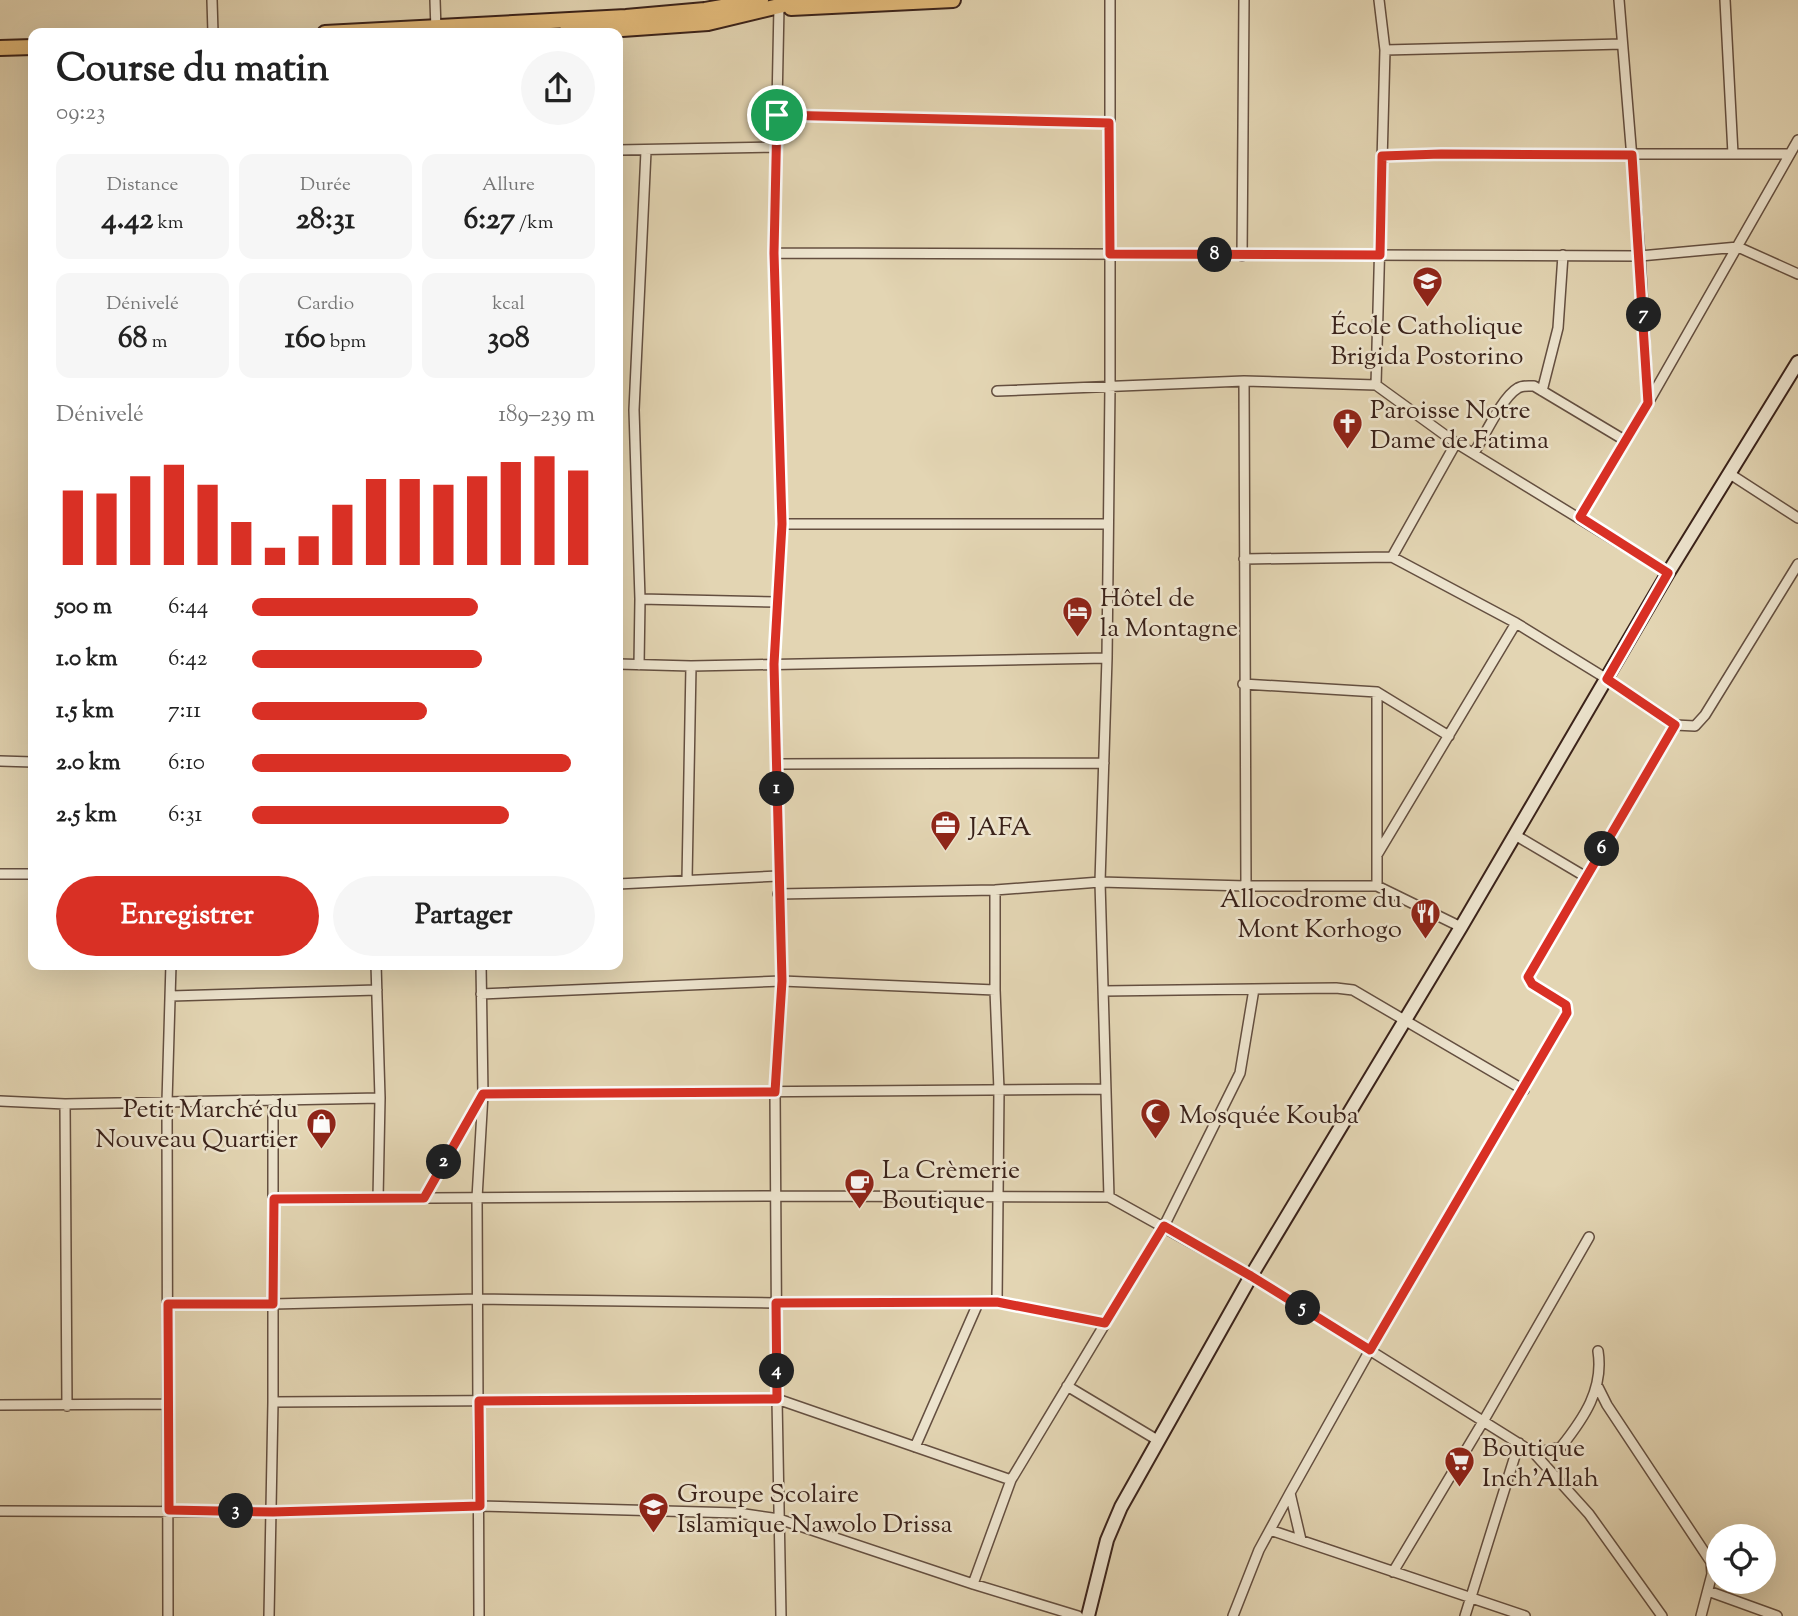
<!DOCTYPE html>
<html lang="fr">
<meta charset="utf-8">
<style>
:root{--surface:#fff;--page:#f6f6f6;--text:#222;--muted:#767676;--accent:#d93025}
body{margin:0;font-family:"Sorts Mill Goudy",serif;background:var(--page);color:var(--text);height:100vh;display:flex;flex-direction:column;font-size:26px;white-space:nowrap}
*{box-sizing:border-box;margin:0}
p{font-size:23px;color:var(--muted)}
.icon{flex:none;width:38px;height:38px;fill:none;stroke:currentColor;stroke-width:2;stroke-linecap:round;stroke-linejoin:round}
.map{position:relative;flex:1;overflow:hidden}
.side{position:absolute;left:28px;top:28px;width:595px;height:942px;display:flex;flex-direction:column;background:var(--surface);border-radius:14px;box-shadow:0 7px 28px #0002}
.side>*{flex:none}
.controls{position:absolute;left:1706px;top:1524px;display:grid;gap:14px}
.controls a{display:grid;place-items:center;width:70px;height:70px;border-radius:50%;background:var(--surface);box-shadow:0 7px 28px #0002;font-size:35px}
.pin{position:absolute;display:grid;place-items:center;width:60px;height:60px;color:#fff;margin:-30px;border:4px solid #fff;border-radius:50%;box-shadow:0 2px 7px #0007}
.km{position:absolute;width:35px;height:35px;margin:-18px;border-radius:50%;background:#222;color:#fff;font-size:19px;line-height:35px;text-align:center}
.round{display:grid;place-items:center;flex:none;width:74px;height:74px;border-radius:37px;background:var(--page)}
.summary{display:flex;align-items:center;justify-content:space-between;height:119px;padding:0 28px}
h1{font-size:38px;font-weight:700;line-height:52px}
.metrics{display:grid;grid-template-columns:repeat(3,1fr);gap:10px;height:119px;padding:7px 28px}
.metrics div{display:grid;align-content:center;border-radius:14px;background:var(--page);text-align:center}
.metrics b{font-size:30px;font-weight:700}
.metrics small{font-size:19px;font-weight:400}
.metrics p{font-size:19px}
.chart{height:196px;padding:14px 28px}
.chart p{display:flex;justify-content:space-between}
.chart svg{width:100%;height:126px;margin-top:7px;stroke:var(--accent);stroke-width:6}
.primary-button{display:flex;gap:14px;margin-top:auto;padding:14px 28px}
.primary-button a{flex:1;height:80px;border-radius:42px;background:var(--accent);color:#fff;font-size:28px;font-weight:700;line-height:80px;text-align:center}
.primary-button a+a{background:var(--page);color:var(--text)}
ul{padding:0 28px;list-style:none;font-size:23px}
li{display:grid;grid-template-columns:112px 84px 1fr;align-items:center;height:52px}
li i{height:18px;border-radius:9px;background:var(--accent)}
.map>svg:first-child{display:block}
</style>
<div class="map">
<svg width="1798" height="1616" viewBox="0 0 1798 1616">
<rect width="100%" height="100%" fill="#e3d5b3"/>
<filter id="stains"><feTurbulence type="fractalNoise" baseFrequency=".00286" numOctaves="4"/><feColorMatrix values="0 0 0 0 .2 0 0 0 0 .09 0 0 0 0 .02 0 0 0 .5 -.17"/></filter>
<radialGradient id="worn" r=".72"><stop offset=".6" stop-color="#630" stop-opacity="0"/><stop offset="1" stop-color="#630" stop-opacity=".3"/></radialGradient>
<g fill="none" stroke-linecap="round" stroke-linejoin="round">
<defs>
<path id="street" d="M212,0l1,33
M435,0l1,30
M1619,0l21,256 8,145
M1725,0l8,154
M779,6l-5,247 8,271 -8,140 8,317 -7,111 2,307 4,217
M1385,50l237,-6
M777,115l332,8
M618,150l158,-3
M1382,156l59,-2h349
M774,253l866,3 98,-9 60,27
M1242,256l2,-256
M1244,381l2,505
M1376,385l9,-335 -6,-50
M997,391l247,-10 132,4 80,58 212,130
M1542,391l16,-63 5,-73
M1474,453c10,-16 28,-56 44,-65 5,-3 11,-2 16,-2l92,55
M1730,474l68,44
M1580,517l68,-114 150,-263
M782,524h325
M1392,557l124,66 91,56 68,46 20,1 10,-11 93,-151
M1244,559l148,-2 64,-114
M640,599l138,3
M618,664l73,2 416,-8
M639,665l1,-66 -6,-189 12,-259
M1243,684l134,8 72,44
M1377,692v194
M0,761l33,1
M777,764l327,-1
M1515,835l71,42
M1377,855l139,-232
M0,874h33
M687,880l4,-214
M618,884l160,-8
M995,890v100l4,100 -2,212
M778,894l217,-4 105,-8 146,4h131l84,41
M376,964l4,134 -2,101
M1104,991l232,-3 17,2 171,100
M481,994l301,-13 213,9
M171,996l206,-6
M0,1101l65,3 315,-6
M65,1104l2,302
M1109,1197l-9,-315 7,-224 3,-272v-386
M424,1198l59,-104 623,-5
M274,1199l502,-3 333,1 142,79 283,177 55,61 73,102
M168,1304h105l205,-5 298,4 203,-2 18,1 108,21
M1067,1386l92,55
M1598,1387l9,18 104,157 1,12 -11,42
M273,1402l504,-3 234,81
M0,1405l169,-1
M915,1447l64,-146
M1534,1453l27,-6c23,-29 43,-58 37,-96
M1290,1493l11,47
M0,1511l273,1 207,-6 258,7 41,6 194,65 105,32
M1270,1530l255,86
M1393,1572l91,-152 105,-183
M973,1584l38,-104 153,-254 76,-153 14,-84
M1708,1591l69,25
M168,1616l-1,-514 4,-138
M269,1616l4,-214v-302
M479,1616l-2,-418 6,-104 -2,-130
M1233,1616l26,-66 31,-57 80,-143 197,-337 -1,-8 -34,-21 -4,-7 147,-252
M1465,1616l54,-173"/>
<path id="secondary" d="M1088,1616l19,-76 14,-33 130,-231 210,-349 207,-354 130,-211"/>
<path id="primary" d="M791,8l162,-8
M325,33l301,-16 79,-7 56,-10
M565,33l143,-10 96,-23
M0,48l33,-1"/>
</defs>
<use href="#street" stroke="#644f40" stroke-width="12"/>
<use href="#secondary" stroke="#3a221a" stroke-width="16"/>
<use href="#primary" stroke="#3a221a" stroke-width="18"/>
<use href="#street" stroke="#ede4ce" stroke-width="9"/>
<use href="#secondary" stroke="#ede4ce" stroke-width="12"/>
<use href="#primary" stroke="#e2ba7a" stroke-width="14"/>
</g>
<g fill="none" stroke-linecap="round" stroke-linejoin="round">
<defs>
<path id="route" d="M777,115l332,8 1,131 270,1 2,-99 59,-2 191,1 16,248 -68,114 88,56 -61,106 68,46 -147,252 4,7 34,21 1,8 -197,337 -119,-74 -87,-50 -59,97 -108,-21 -221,1 1,96 -298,2 1,105 -207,6 -104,-2 -1,-206h105l1,-105 150,-1 59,-104 292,-2 7,-111 -8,-317 8,-140 -8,-271z"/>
</defs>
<use href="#route" stroke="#fff" stroke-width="14"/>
<use href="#route" stroke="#d93025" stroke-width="9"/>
</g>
<defs>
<symbol id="school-pin" viewBox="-11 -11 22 30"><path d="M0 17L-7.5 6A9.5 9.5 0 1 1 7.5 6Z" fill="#8f2418" stroke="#ede4ce"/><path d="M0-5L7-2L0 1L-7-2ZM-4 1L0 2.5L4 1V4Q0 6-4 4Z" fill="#fff"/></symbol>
<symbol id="church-pin" viewBox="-11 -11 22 30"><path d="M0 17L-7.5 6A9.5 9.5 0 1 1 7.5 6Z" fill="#8f2418" stroke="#ede4ce"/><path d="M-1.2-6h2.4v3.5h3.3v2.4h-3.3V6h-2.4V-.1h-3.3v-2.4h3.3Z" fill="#fff"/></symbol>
<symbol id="hotel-pin" viewBox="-11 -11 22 30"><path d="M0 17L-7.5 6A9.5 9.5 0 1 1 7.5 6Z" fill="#8f2418" stroke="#ede4ce"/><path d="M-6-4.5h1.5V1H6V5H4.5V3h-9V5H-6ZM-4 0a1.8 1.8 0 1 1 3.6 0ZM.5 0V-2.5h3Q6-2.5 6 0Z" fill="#fff"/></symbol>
<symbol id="office-pin" viewBox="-11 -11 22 30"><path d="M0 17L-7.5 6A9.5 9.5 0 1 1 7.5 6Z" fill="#8f2418" stroke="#ede4ce"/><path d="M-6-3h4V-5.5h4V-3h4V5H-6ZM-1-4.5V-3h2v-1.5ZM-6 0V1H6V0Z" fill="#fff"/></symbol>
<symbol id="restaurant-pin" viewBox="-11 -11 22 30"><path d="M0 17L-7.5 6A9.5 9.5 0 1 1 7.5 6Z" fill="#8f2418" stroke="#ede4ce"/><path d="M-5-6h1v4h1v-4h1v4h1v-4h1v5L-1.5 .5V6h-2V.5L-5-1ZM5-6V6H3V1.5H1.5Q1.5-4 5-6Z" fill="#fff"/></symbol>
<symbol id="mosque-pin" viewBox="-11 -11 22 30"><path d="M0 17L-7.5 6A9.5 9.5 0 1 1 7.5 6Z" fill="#8f2418" stroke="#ede4ce"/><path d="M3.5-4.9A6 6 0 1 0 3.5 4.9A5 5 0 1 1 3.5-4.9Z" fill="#fff"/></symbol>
<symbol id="shop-pin" viewBox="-11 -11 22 30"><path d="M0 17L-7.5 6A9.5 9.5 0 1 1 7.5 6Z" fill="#8f2418" stroke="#ede4ce"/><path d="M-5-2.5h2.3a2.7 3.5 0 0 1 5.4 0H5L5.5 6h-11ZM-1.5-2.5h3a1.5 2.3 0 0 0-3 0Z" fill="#fff"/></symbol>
<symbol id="cafe-pin" viewBox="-11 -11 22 30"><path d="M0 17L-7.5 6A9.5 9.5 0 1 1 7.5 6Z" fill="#8f2418" stroke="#ede4ce"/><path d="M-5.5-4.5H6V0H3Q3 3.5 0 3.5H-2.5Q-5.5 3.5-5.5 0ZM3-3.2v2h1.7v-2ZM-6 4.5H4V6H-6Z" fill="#fff"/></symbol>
<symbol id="supermarket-pin" viewBox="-11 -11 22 30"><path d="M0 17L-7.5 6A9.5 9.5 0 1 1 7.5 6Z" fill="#8f2418" stroke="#ede4ce"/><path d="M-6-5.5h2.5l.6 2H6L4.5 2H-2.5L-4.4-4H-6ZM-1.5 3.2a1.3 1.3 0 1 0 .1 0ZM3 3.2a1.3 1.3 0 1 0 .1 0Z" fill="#fff"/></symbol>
</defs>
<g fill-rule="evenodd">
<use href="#school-pin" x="1410" y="264" width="35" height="47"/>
<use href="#church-pin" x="1330" y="406" width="35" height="47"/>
<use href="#hotel-pin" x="1060" y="594" width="35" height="47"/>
<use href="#office-pin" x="928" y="808" width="35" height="47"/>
<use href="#restaurant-pin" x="1408" y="896" width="35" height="47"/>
<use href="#mosque-pin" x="1138" y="1096" width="35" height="47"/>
<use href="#shop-pin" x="304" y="1106" width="35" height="47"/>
<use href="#cafe-pin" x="842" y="1166" width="35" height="47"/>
<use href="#supermarket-pin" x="1442" y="1444" width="35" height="47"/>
<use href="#school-pin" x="636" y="1490" width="35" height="47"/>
</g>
<g text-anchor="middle" stroke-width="5" stroke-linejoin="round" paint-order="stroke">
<g font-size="26" fill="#3a221a" stroke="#ede4ce" text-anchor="start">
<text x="1427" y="334" text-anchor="middle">École Catholique<tspan x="1427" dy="30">Brigida Postorino</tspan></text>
<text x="1370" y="418">Paroisse Notre<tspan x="1370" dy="30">Dame de Fatima</tspan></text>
<text x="1100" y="606">Hôtel de<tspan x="1100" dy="30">la Montagne</tspan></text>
<text x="969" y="835">JAFA</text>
<text x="1402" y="907" text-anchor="end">Allocodrome du<tspan x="1402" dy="30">Mont Korhogo</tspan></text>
<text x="298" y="1117" text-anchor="end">Petit Marché du<tspan x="298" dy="30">Nouveau Quartier</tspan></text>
<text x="1179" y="1123">Mosquée Kouba</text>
<text x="882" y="1178">La Crèmerie<tspan x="882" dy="30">Boutique</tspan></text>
<text x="1482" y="1456">Boutique<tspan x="1482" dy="30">Inch'Allah</tspan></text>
<text x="677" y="1502">Groupe Scolaire<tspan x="677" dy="30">Islamique Nawolo Drissa</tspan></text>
</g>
</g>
<rect width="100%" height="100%" filter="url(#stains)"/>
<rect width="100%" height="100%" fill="url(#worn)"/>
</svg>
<div class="controls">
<a><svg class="icon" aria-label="locate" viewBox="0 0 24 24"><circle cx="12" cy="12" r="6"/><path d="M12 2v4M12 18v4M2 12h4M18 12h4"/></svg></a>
</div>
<div class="pin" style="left:777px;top:115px;background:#1e9e55"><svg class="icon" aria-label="arrive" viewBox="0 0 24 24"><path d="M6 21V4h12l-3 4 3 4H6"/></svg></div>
<b class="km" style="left:777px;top:789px">1</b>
<b class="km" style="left:444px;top:1162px">2</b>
<b class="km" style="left:236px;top:1511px">3</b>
<b class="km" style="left:777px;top:1371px">4</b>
<b class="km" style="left:1303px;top:1308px">5</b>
<b class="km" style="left:1602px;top:849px">6</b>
<b class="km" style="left:1644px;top:315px">7</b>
<b class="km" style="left:1215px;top:255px">8</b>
<section class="side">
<div class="summary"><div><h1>Course du matin</h1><p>09:23</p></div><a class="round"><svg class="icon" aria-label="share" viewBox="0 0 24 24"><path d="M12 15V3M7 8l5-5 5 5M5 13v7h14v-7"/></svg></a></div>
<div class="metrics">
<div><p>Distance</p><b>4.42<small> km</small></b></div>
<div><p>Durée</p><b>28:31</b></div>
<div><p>Allure</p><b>6:27<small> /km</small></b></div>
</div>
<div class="metrics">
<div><p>Dénivelé</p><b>68<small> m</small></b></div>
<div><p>Cardio</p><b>160<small> bpm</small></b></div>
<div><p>kcal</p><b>308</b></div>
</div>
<div class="chart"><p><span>Dénivelé</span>189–239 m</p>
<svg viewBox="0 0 160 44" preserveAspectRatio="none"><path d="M5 44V18M15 44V19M25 44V13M35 44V9M45 44V16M55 44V29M65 44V38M75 44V34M85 44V23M95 44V14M105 44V14M115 44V16M125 44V13M135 44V8M145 44V6M155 44V11"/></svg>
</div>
<ul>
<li><b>500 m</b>6:44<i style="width:66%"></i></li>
<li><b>1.0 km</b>6:42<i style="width:67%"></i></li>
<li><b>1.5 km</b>7:11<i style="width:51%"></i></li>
<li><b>2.0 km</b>6:10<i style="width:93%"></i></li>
<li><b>2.5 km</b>6:31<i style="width:75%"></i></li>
</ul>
<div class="primary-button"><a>Enregistrer</a><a>Partager</a></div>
</section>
</div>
